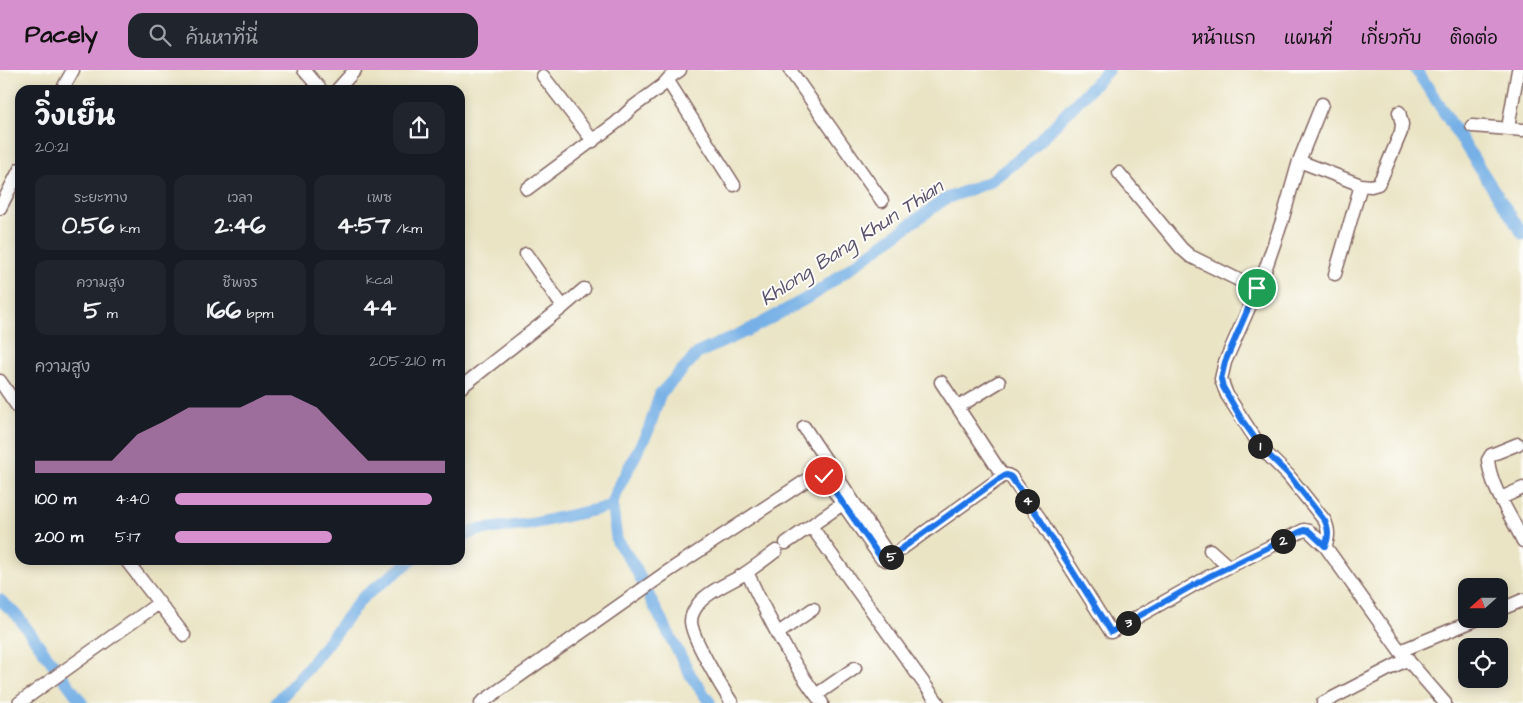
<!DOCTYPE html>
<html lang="th">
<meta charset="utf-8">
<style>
:root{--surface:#171b24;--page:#20242c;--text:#f1f3f6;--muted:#9ea1a6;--accent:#d690ce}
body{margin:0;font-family:"Architects Daughter","Playpen Sans Thai",sans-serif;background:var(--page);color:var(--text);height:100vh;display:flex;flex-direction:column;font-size:19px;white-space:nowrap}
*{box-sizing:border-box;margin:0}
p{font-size:16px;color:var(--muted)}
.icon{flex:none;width:28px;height:28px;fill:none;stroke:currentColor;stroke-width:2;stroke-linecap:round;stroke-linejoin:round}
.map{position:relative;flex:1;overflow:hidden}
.details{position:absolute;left:15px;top:15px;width:450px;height:480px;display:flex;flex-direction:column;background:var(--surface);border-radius:15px;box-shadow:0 2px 12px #0003}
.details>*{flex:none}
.needle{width:32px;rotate:249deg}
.fabs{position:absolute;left:1458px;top:508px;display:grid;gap:10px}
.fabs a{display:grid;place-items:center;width:50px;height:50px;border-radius:10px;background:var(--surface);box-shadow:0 2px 12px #0003;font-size:25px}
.pin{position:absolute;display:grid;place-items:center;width:42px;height:42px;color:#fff;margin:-21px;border:2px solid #fff;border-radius:50%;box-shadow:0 1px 5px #0007}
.km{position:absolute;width:25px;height:25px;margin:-12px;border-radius:50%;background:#222;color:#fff;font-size:14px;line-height:25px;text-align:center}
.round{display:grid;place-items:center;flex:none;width:52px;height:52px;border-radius:15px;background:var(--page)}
.overview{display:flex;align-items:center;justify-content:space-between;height:85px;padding:0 20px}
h1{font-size:28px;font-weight:700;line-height:38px}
.figures{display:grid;grid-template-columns:repeat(3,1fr);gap:8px;height:85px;padding:5px 20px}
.figures div{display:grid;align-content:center;border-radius:12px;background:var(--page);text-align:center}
.figures b{font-size:25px;font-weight:700}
.figures small{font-size:14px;font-weight:400}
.figures p{font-size:14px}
.chart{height:140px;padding:10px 20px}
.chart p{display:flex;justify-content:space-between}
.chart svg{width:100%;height:90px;margin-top:5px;fill:var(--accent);opacity:.7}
ul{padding:0 20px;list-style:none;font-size:16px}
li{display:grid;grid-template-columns:80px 60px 1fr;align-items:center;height:38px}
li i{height:12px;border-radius:6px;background:var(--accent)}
header{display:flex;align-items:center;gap:30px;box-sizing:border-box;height:70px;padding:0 25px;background:var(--accent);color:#111}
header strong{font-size:24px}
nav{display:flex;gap:28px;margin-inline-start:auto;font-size:18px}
.search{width:350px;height:45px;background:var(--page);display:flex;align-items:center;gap:12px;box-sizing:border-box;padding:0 18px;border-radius:15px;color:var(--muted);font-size:19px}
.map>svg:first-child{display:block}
</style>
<header>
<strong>Pacely</strong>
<div class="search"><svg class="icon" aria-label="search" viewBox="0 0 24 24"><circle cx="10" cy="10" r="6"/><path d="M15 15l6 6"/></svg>ค้นหาที่นี่</div>
<nav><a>หน้าแรก</a><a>แผนที่</a><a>เกี่ยวกับ</a><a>ติดต่อ</a></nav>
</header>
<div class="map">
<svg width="1523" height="633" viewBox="0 0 1523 633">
<rect width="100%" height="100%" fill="#fdfcf7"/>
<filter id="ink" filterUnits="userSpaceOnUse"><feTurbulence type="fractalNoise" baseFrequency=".02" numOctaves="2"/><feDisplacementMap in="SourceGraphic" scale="10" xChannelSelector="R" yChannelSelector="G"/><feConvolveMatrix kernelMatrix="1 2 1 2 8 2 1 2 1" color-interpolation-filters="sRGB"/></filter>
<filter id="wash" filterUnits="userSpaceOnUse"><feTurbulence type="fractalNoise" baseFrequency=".0096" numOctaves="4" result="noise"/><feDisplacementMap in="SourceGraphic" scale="20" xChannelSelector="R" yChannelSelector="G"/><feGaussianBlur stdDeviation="1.12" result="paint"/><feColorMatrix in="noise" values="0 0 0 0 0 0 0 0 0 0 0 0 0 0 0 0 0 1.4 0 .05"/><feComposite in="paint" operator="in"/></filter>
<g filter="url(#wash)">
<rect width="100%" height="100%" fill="#eae4c5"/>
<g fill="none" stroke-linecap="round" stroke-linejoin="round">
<path stroke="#76b0e6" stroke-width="12" d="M1416,0c37,54 70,110 107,164
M460,467l17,-7 54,-6 81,-18
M0,530l16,14 66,89
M276,633l31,-34 55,-71 50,-38
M710,633l-19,-27 -38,-72 -18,-37 -18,-26 -5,-35 3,-12 34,-65 11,-35 38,-41 57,-26 61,-34 129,-94 44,-17 40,-30 79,-82"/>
</g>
</g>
<g filter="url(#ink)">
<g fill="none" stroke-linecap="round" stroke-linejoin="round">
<defs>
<path id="street" d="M304,0l17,20
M790,0l92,131
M543,6l50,65
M668,11l66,104
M62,20l11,-20
M337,20l18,-20
M1322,34l-23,57 -17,60 -19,55 -38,86 -4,17 6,16 35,54 26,26 37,46c4,10 4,16 0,25
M1472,56l51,4
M1508,58l10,-58
M1299,91l62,24 -26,89
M1119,103l63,76 8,7 67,33
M1361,115l10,1 7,-2 4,-7 19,-45 1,-8 -3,-12
M527,119l89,-66 17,-16 30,-22 7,-8 10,-7
M0,138l20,-39
M563,237l21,-18
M0,311l20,29
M941,312l62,94
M460,318l103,-81 -37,-53
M958,337l41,-25
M804,357l86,130
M1518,374l-27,11 -3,5c3,29 23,55 35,81
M1501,428l22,-10
M811,456l127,177
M786,473l52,-36
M1210,480l19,17
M126,490l58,75
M747,502c21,46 44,91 75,131
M1499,540l24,-10
M777,564l36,-25
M1400,581l78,-32
M816,625l39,-27
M19,633l140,-100
M481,633l186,-131 149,-98 5,-1 60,85 5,2 117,-84 4,-1 4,2 29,42 71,113 97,-55 96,-47 5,1 16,15 75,105 45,52
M732,633c-10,-15 -41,-66 -41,-82 0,-6 5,-14 8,-18 11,-13 31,-20 45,-29 11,-7 21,-15 32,-23
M1323,633l85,-44"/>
</defs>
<use href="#street" stroke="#826461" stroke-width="15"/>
<use href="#street" stroke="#fff" stroke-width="12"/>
</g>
</g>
<g fill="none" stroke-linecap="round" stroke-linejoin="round" filter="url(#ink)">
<defs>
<path id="route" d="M824,406l57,82 5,2 117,-84 4,-1 4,2 29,42 71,113 97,-55 96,-47 5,1 16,15c4,-9 4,-15 0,-25l-37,-47 -26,-26 -20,-28 -19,-33 -2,-8 4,-17 32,-74"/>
</defs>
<use href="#route" stroke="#fff" stroke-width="10"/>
<use href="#route" stroke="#1a73e8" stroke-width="6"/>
</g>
<g text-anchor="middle" stroke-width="4" stroke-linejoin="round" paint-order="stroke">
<g font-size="20" font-style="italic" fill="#59526c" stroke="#fdfcf7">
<text transform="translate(851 172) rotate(-33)" y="7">Khlong Bang Khun Thian</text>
</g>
</g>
</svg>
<div class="fabs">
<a><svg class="needle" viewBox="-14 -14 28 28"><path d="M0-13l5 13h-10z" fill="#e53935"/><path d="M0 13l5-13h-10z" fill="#9ea1a6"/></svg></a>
<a><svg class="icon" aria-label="locate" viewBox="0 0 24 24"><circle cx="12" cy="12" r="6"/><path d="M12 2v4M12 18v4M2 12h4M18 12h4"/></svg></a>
</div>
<div class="pin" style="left:1257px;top:218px;background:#1e9e55"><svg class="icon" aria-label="arrive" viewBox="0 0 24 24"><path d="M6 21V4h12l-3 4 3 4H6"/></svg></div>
<div class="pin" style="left:824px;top:406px;background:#d93025"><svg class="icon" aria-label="check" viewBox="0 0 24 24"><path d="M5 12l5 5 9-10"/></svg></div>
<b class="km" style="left:1260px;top:376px">1</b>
<b class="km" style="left:1283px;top:471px">2</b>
<b class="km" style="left:1128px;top:553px">3</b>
<b class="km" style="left:1027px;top:431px">4</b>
<b class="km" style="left:891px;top:487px">5</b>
<section class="details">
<div class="overview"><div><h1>วิ่งเย็น</h1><p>20:21</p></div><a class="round"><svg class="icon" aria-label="share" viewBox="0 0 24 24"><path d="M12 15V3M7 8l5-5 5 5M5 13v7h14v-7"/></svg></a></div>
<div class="figures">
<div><p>ระยะทาง</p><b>0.56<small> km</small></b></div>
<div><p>เวลา</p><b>2:46</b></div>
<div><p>เพซ</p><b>4:57<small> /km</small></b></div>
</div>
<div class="figures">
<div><p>ความสูง</p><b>5<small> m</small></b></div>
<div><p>ชีพจร</p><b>166<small> bpm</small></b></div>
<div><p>kcal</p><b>44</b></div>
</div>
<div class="chart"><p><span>ความสูง</span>205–210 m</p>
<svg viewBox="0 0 160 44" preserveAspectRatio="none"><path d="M0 44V38L10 38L20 38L30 38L40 25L50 19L60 12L70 12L80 12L90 6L100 6L110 12L120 25L130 38L140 38L150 38L160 38V44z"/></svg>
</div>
<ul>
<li><b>100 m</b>4:40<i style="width:95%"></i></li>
<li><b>200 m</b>5:17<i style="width:58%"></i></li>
</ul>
</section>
</div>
